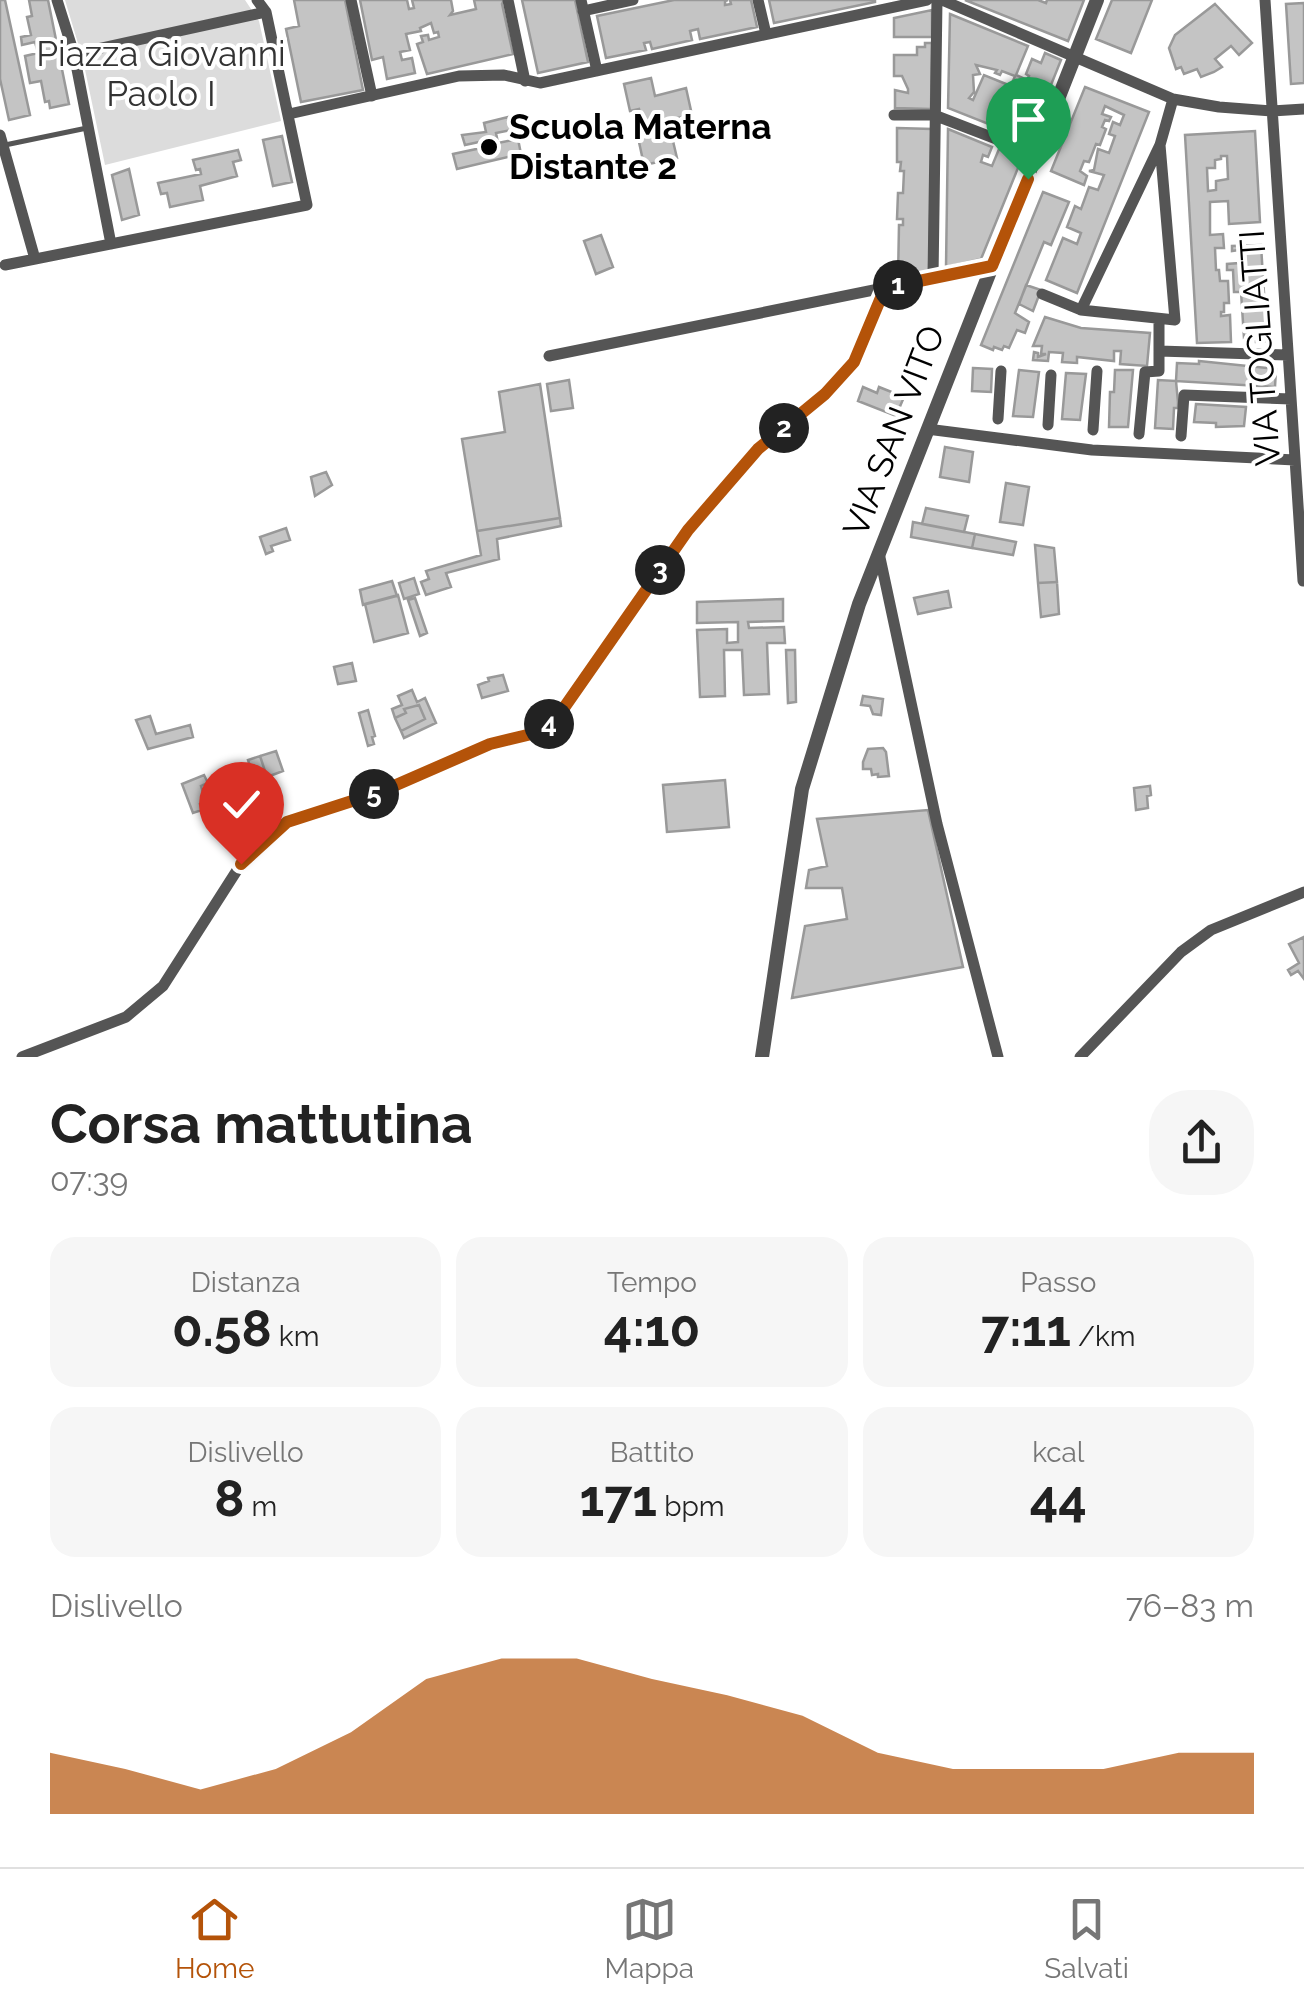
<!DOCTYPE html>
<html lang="it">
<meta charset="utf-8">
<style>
:root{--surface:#fff;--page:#f6f6f6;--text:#222;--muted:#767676;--line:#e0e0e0;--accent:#b45309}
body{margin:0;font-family:Raleway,sans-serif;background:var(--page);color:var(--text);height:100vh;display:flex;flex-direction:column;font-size:38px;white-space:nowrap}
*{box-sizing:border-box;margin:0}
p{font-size:32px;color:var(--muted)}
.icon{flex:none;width:55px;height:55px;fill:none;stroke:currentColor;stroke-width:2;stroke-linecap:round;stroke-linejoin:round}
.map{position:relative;height:1057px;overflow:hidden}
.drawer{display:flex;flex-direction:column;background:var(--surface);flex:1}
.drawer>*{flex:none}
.pin{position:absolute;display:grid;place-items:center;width:85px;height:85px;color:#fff;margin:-102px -42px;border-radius:50% 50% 50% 0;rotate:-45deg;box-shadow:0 0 10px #0007}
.pin .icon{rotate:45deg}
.km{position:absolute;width:50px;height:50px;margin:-25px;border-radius:50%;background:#222;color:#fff;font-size:28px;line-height:50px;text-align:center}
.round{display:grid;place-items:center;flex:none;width:105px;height:105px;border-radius:40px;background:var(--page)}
.headline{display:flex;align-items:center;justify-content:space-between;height:170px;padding:0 50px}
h1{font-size:55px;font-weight:700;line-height:75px}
.metrics{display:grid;grid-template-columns:repeat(3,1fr);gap:15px;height:170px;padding:10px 50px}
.metrics div{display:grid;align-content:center;border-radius:25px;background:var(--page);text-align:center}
.metrics b{font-size:50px;font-weight:700}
.metrics small{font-size:28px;font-weight:400}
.metrics p{font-size:28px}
.chart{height:280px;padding:20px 50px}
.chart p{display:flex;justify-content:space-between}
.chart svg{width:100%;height:180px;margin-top:10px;fill:var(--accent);opacity:.7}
.menu{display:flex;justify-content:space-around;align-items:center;height:140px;border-top:2px solid var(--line);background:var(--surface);font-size:28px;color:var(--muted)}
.menu a{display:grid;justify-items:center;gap:5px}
.menu .current{color:var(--accent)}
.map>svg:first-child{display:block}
</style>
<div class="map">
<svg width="1304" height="1057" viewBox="0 0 1304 1057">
<rect width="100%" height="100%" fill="#fff"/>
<path fill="#dcdcdc" d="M65,0h180l14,21 22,100 -176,44 -22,-105z"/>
<path fill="#c4c4c4" stroke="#999" stroke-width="2.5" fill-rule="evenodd" d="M0,0h5l25,115 -21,5 -9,-41z
M29,0h19l21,104 -19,4 -1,-7 -4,1 -4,-21 -11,2 -5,-27 13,-3 -3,-11 -13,3 -1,-8 10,-2 -4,-18 5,-1z
M294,0h51l18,90 -62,12 -15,-73 13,-3z
M360,0h47l2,9 5,-1 -2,-8h39l2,11 -3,4 26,-6 -2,-9h30l-2,4 11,50 -86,20 -10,-30 6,-2 -2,-6 7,-1 1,5 10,-3 -1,-5 -4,1 -3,-10 -11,5 1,3 -15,3 4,16 -10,2 2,8 10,-2 3,15 -28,6 -4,-22 -11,3z
M522,0h53l13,62 -50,11z
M674,0h54l-3,1v4l6,-1 -1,-4h21l6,27 -57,12 -2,-10 -8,2 2,9 -40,9 -2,-7 -6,1 2,7 -40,8 -9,-42z
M769,0h106v2l-101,21z
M965,0h73l8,3 1,-3h37l-16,41z
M1112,0h40l-21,53 -35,-14z
M1304,3v80l-13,1 -5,-80z
M1215,4l37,39 -13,12 -8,-9 -16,13 7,8 -8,5 -13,5 -4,-8 -13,5 -3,-7 -5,2 -7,-21 6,-13z
M932,10v27h-38v-19z
M950,14l78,32 -12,29 11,5 2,-4 -3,-2 6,-15 9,4 4,-10 16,7 -32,80 -81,-32zM976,65l21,5 -2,3 5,2 2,-4 13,5 -4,10 -27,-11 -11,25 -4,-2 5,-6 -1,-17 7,-1z
M925,43h7l-1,66 -36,-1v-18l13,3v-4l-6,-13h-8v-21h23v-8h8z
M651,78l4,18 31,-8 6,27 -24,5 9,38 -33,7 -7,-32 8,-2 -6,-22 -9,2 -6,-27z
M1085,87l64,25 -72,181 -31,-13 17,-42 14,6 4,-11 -14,-6 8,-21 6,3 8,-22 9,3 6,-15 -15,-4 5,-1 4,-21 11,4 6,-17 -6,-2 4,-12 7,3 4,-10 -19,-9 -3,8 9,3 -2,4 -4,-1 -3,7 4,2 -6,16 -4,-1 -7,18 -5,-1 -4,10 7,5 -3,9 -33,-14z
M508,117l3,13 -15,3 2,10 20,-4 3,15 -64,15 -4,-15 28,-6 -2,-6 -14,3 -3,-10 24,-3 -2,-9z
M897,128l35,1 -3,143 -31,7 1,-54h4v-6h-6l1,-26h5l1,-22h-4l1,-9h-4z
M948,129l44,18 -4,10 -5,-2 -2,7 11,4 7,-17 23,9 -41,101 -35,8z
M1255,131l5,91 -31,2 -1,-23 -18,1v33l13,-1 1,14h-9l1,22h3l1,11h8l1,22h-5v9h-3v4l9,-1 1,27 -34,1 -12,-208zM1221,156h6l1,23 -12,2v9l-8,1 -1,-23h8v-8l6,-1z
M282,136l10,46 -19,4 -10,-46z
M238,150l3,10 -8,2 4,14 -37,10 3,14 -33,7 -3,-14 -6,1 -3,-11 43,-9 -1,-5 -4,1 -3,-10z
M129,169l10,46 -17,5 -10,-45z
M1043,192l26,10 -18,43 -7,-3 -29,71 14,9 -4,11 -8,-3 -8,18 -5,-2 -2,4 -8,-3 -1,3 -12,-5z
M601,235l12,32 -17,7 -12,-33z
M1261,245l6,96 -11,1v-5l-12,1 -3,-46h-7l-1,-22h-6v-6l12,-1v-13l-7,1v-5z
M1026,285l15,5 -8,21 -14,-7z
M1045,317l36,11 69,5 -3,33 -27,-2 1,-13h-7v10l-37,-4v6l-15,-1 1,-9 -14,-1 -1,9 -15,-1 1,-8 4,1v4l8,-3h-5l1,-8h-9z
M1199,361l77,8 -1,18 -99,-6 2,21v6h-4l-1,21 -18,-1 3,-48 18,1 1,-18 22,1z
M973,368l19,1 -1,23 -19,-1z
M1019,370l20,2 -6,45 -20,-1z
M1115,370h18l-5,57h-19l1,-35h4z
M1066,373l20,1 -6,46 -18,-1z
M569,380l4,28 -22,3 -4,-27z
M540,384l20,134 -83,13 -15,-92 43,-7 -6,-40z
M863,387l14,6 2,-6 25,10 -8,19 -38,-15z
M1196,404l50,3 -2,19 -28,1v-4l-22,-1z
M945,447l28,5 -4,30 -29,-5z
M326,472l6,13 -17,11 -4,-19z
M1006,483l23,4 -6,38 -23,-3z
M926,508l42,8 -4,16 -42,-8z
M560,518l1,8 -64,13 2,20 -53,14 5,14 -25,8 -5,-13 8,-3 -3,-8 55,-16 -4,-24z
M913,522l62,12 -3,14 -61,-11z
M286,528l4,12 -19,6 2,5 -7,3 -6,-17z
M975,534l41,8 -3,13 -41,-7z
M1035,545l19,3 3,34 -19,1z
M414,578l5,16 -15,5 -5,-16z
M392,581l5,15 -34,9 -3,-15z
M1057,582l2,32 -18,3 -3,-34z
M948,591l3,16 -33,7 -4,-16z
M398,595l10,38 -34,9 -9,-38z
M415,598l12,35 -7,3 -12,-36z
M783,599v22l-35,1 1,6 35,-1 1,16h-18l2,51 -25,1 -2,-45h-18l1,46 -25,1 -3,-67 30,-1v14l11,-1v-20l-41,1v-21z
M786,650h9l1,52 -8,1z
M352,663l4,18 -18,3 -4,-17z
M503,675l5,16 -26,7 -4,-13 11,-4 -1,-3z
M412,690l5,12 8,-4 11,25 -32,15 -3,-7 24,-12 -6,-14 -15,4 2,4 -11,5 -3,-9 10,-4 -4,-9z
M863,696l20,3 -2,16 -8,-1 -3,-8 -9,-1z
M419,705l6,14 -24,12 -6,-13 11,-5 -2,-4z
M368,710l7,26 -3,1 2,7 -6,2 -9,-33z
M150,716l6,18 34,-9 3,12 -45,12 -12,-29z
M883,748l3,4 3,24 -11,1v-3l-6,1 -1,-6h-8v-7l5,-13z
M276,751l7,20 -16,6 -7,-21z
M260,756l7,21 -12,4 -7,-21z
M204,775l4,8 -7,3 5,16 -6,2 2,6 -9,3 -11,-29z
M725,780l4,47 -62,5 -4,-47z
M1150,786l1,9 -4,1 1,12 -12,2 -2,-22z
M928,810l35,157 -171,31 13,-72 42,-7 -5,-31h-36l3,-18 18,-4 -10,-47z
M1304,937v42l-6,-8 -7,4 -3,-5 11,-7 -10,-19z"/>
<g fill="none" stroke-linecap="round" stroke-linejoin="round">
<path stroke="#555" stroke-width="5" d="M5,145l82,-17"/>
<path stroke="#555" stroke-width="11" d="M57,0l17,54 37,190
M351,0l21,96
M508,0l17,81
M581,0l16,71
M758,0l8,34
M942,0l231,99 46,8 53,4 32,-2
M1265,0l38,581
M583,11l50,-11
M74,54l192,-42
M289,114l170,-38 45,-1 36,8 387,-83
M894,115h40l104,40
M0,135l35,124
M1160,145l15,175 -94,-10 79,-165 13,-46
M5,265l302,-60 -41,-193 -9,-12
M933,278l4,-278
M1042,294l39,16
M1159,351l129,4
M549,356l443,-90
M998,419l3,-48
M1048,425l3,-50
M927,429l165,21 203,10
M1093,430l4,-59
M1139,434l6,-62 14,-1v-52
M1181,436l3,-41 107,4
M879,553l58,271 61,233
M22,1057l104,-40 37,-31 78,-122 46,-42 93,-30 110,-48 50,-12 19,-17 129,-186 70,-80 67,-55 30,-32 30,-74
M1080,1057l101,-105 30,-22 93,-38"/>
<path stroke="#555" stroke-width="14" d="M762,1057l40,-268 57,-185 238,-604"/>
</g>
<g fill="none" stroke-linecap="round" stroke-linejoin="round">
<defs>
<path id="route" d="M241,864l46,-42 93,-30 110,-48 50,-12 19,-17 129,-185 70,-81 67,-55 29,-32 31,-74 107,-22 36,-87"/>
</defs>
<use href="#route" stroke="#fff" stroke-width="20"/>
<use href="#route" stroke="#b45309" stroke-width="12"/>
</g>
<circle fill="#000" stroke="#fff" stroke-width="4" cx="489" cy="147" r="10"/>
<g text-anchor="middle" stroke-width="8" stroke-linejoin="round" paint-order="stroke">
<g font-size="35" fill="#333" stroke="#fff">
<text x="161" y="66">Piazza Giovanni<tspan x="161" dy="40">Paolo I</tspan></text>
</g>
<g font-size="35" font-weight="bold" fill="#000" stroke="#fff" text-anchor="start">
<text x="509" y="139">Scuola Materna<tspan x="509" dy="40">Distante 2</tspan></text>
</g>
<g font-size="35" fill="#000" stroke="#fff">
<text transform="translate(1260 348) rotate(-94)" y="12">VIA TOGLIATTI</text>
<text transform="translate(894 431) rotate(-69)" y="12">VIA SAN VITO</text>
</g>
</g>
</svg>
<div class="pin" style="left:1028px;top:179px;background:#1e9e55"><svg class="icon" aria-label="arrive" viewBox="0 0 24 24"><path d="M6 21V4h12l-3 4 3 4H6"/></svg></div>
<div class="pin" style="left:241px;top:864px;background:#d93025"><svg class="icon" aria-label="check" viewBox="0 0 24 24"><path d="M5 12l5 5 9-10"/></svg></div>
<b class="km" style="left:898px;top:285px">1</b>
<b class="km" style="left:784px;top:428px">2</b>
<b class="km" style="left:660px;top:570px">3</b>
<b class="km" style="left:549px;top:724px">4</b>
<b class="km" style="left:374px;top:794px">5</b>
</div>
<section class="drawer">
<div class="headline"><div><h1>Corsa mattutina</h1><p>07:39</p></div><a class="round"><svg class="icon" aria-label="share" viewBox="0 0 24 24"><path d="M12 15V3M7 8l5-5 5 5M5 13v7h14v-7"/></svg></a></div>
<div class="metrics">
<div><p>Distanza</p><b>0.58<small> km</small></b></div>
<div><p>Tempo</p><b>4:10</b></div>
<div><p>Passo</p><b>7:11<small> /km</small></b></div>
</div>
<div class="metrics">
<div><p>Dislivello</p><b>8<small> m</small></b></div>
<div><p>Battito</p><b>171<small> bpm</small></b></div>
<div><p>kcal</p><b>44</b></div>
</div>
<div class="chart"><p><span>Dislivello</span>76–83 m</p>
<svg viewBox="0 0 160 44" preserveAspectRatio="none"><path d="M0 44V29L10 33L20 38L30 33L40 24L50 11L60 6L70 6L80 11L90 15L100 20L110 29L120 33L130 33L140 33L150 29L160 29V44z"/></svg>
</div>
</section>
<nav class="menu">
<a class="current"><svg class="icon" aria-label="home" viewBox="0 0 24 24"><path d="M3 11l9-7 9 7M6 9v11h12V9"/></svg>Home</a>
<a><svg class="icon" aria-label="map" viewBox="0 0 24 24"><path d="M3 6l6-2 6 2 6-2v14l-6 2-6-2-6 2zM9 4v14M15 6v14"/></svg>Mappa</a>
<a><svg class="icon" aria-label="saved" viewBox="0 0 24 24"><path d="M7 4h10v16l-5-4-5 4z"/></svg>Salvati</a>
</nav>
